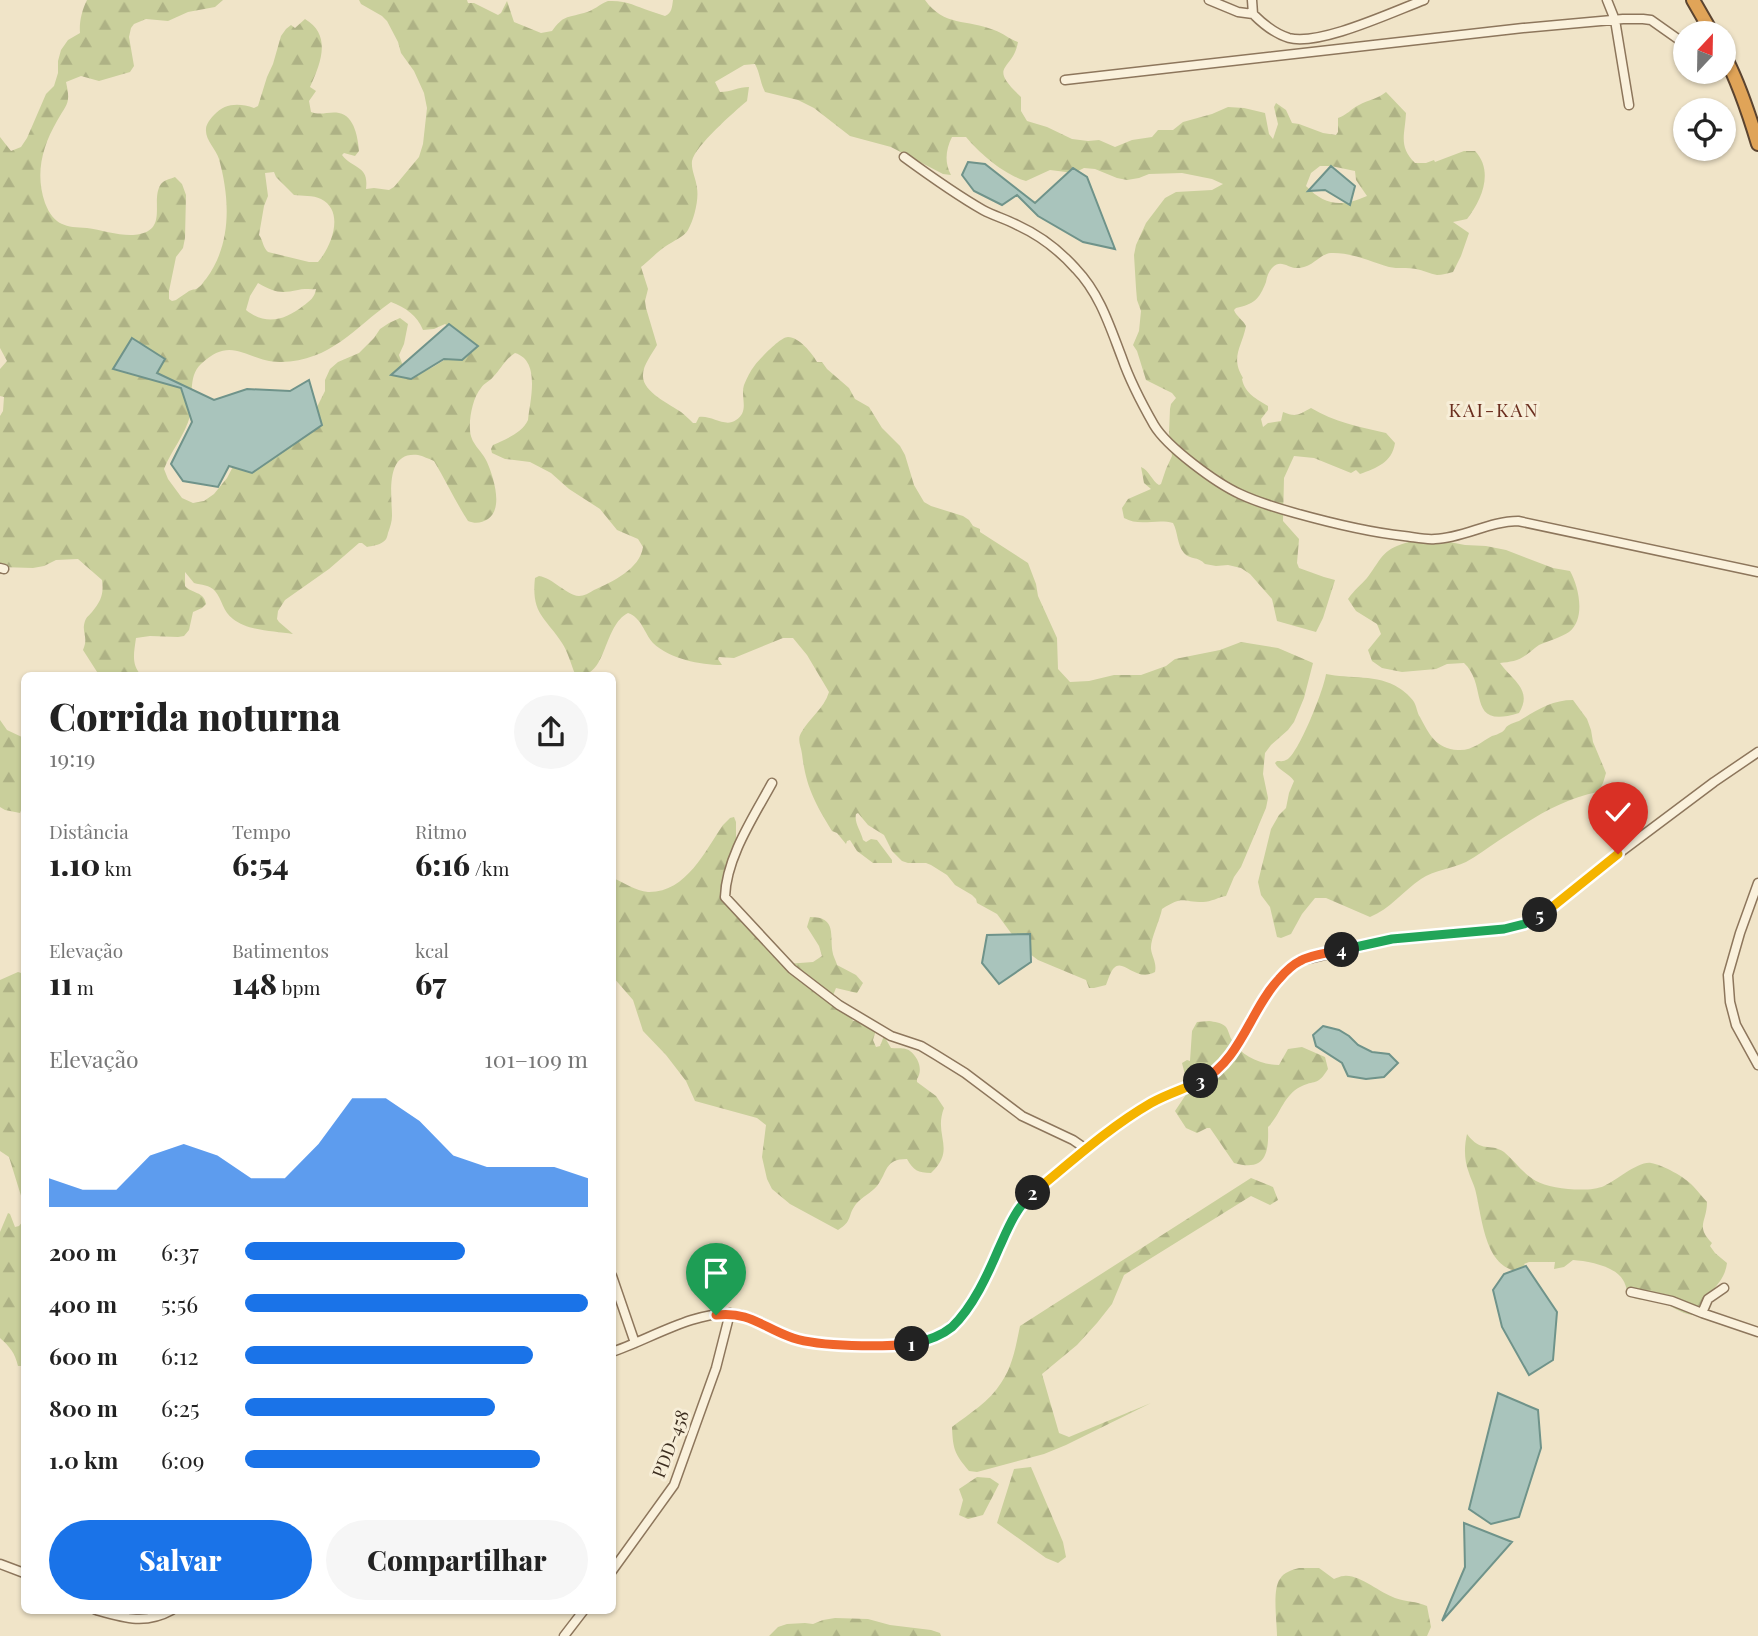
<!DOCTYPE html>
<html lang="pt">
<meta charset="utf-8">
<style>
:root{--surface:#fff;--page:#f6f6f6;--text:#222;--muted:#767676;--accent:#1a73e8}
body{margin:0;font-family:"Playfair Display",serif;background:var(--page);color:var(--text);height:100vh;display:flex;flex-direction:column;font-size:26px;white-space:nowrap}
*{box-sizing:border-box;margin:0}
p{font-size:23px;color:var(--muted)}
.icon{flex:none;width:38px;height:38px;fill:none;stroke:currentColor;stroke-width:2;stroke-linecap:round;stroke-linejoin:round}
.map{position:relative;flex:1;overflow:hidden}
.sheet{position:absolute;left:21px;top:672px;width:595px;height:942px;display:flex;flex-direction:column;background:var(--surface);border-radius:10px;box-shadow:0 2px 5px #0004}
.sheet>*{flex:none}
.needle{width:46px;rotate:22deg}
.controls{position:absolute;left:1673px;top:21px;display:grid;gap:14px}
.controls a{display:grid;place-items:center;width:63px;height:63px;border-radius:50%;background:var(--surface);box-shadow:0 2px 5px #0004;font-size:35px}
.pin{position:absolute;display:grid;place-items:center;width:60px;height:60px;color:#fff;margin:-72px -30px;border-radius:50% 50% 50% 0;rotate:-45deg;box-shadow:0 0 7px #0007}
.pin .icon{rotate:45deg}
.km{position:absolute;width:35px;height:35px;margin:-18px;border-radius:50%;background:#222;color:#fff;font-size:19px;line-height:35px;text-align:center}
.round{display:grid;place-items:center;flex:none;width:74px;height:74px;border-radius:37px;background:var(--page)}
.head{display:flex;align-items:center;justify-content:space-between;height:119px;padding:0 28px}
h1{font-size:38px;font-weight:800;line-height:52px}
.metrics{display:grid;grid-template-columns:repeat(3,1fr);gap:10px;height:119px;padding:7px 28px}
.metrics div{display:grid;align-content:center}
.metrics b{font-size:30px;font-weight:800}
.metrics small{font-size:19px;font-weight:400}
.metrics p{font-size:19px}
.chart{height:196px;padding:14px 28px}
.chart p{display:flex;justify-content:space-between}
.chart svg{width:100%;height:126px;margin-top:7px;fill:var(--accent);opacity:.7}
.primary-button{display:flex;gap:14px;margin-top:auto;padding:14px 28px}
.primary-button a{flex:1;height:80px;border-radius:42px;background:var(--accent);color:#fff;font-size:28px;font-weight:800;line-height:80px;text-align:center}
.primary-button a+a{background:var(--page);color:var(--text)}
ul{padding:0 28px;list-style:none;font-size:23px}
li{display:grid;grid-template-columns:112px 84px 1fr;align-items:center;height:52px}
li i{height:18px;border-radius:9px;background:var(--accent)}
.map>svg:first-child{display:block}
</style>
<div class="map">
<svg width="1758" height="1636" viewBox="0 0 1758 1636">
<defs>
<pattern id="forest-firs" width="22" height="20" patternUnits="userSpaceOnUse" patternTransform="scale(1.75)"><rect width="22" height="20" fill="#c9cf9b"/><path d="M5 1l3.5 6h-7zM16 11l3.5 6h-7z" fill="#aeb285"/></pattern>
</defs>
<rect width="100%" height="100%" fill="#f0e4c8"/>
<path fill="url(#forest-firs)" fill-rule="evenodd" d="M87,0h136l-8,7 -27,5 -20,9 -22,-2 -12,5 -3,4 -2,9 5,29 -4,6 -31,9 -18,-5 -15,6c5,22 1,21 -9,39 -15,26 -22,53 -12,82 9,23 21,24 42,25 16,2 38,10 53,6 28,-6 10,-34 21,-50 3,-4 9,-5 14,-7l7,7 4,11 -1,43 -2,10 -7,9 -7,34v8l3,2 4,-1c4,-3 9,-6 13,-9 6,-3 5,0 10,-4 4,-3 4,-5 7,-8 26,-35 24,-80 13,-120 -3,-10 -14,-19 -13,-30 0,-5 5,-11 8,-14 11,-12 25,-12 40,-7l4,-2 9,-29 6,-13 8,-28 5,-7 5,-4 4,3 10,-9c27,16 16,44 5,68l6,4 -7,10 2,11c10,4 18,-1 28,1 16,3 19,26 20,38l-4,5 -11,-3 -2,2c12,15 27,10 24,34l8,-1 15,2 5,-3 25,-30 4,-13 4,-36 -3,-15 -10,-22 -13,-18 -3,-11 -11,-21 -5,-5 -21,-12 -2,-4h108l1,3h6l24,12 3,-2 6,-12 7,21 27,11 11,-2c12,-16 14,-13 32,-18 9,-2 16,-9 24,-12 19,-1 27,5 42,10 5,2 10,3 15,5 7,-3 7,-9 8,-16h252c19,27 42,19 69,30 9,3 15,9 24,12 -5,30 -32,22 3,55v14l6,10 20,6 25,12 16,2 11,-1 16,7 17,-7 20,-3 6,-7h15l10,-8 29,-8 16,-7 16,1 21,5 4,21 4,5 5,-15 -4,-17 2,-4 10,7 6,13 7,1 24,9 13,2 2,-3v-14c9,-3 13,-9 21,-13 9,-5 19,-6 27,-13l20,21c-1,22 -8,33 9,50h11l8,-3 1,2 29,-11h11c19,20 7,49 -8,68l-14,3 16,11 -8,23 -8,16c-5,1 -11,3 -16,3 -7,-1 -14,-5 -21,-6 -9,-2 -18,0 -27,-2 -17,-5 -39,-15 -58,-14 -12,1 -18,15 -34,15 -9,0 -16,-9 -24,-1 -4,4 -6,9 -7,15 -7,18 -12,22 -30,26l-2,2c2,6 9,10 12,16 -4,21 -16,31 -3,52l-1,1c3,15 15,20 26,27v4l-7,9 2,8 5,-4 13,-2 2,-9c14,6 16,2 28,-4 23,14 49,19 75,25l9,10c-3,20 -19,25 -35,31l-4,-4 -5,3 -37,-15 -20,-2 -10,22 -1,43 16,18 -2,24 2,5 25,9 11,3 -12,38 -7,14 -39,-11 -5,-22 -22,-25 -9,-6 -13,-3 -12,1 -11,-2c-7,-8 -15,-4 -21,-11 -7,-8 -6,-21 -11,-30 -16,-5 -33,4 -49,-5l-2,-10 6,-9 23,-10 -7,-6 -3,-16c8,3 11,14 18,18l2,-1 5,-15 6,-13 -3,-23 1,-24 1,-5 5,-6 -4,-5 -26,-13 -9,-29 -4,-6 6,-14 2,-20 -4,-11 -1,-12 -2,-33 2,-10 10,-22 19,-25 11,-6 36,-2 11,-6 -11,-5 -30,-6 -33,1 -10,4 -12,2 -10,-2 -22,-9 -11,-1 -10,5 -24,-3 -24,11c-21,-6 -46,-27 -60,-44h-14c-6,12 -8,25 -1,38l-8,-1 -52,-27 -41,-11 -36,-28 -16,-8 -33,-8c-5,-10 -5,-19 -10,-28l-11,1 -29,17 5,10c11,0 18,-5 29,-5l-2,14c-13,11 -52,45 -55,60 -1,9 4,17 5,27 2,12 -3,31 -9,42 -4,7 -15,11 -22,16 -9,6 -16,14 -25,21l7,22 -3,12 1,7 11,37c-5,9 -14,20 -14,30 -1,17 27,29 38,37 4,3 8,7 12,11h3l3,-6c13,-2 26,11 37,3 14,-9 4,-23 8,-35 3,-7 6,-14 11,-20 5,-6 25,-28 33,-28 11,0 24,16 29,25h5l5,7 22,19 6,11 14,8 13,21 18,18 5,9 9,30 10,17 7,4 32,10 6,4 4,6 7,3v3l48,31 8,21 2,12 19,42 1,31 12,13 19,-1 25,-6h27l25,-9 9,-7 45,-9 21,-8 37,6 35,15 -9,35 -10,24 -6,8 -17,15 -6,8 -2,21 5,24 -2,10 -25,59 -7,10 -8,19c-7,1 -15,6 -23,6 -22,0 -19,-7 -41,7 -2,11 -12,31 -11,40 1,8 6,14 4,23 -20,11 -32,-16 -42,-3 -3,4 -5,11 -7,16l-12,3h-5l-3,-8 -48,-20 -8,-6 -19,-21 -14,-19 -20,-11 -1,-4 -4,-4 -17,-10 -8,-10 -16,-10 -5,-2h-18l-6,-2 -10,-10 -8,-16 -16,-10 -10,-12 -2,1c-2,9 5,17 7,26l3,2 5,-3 6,1 15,20v3h-19l-16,-12 -7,-11 -3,1 -1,3 -9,-11 -5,-2c-17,-28 -26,-44 -30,-77 -1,-8 -5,-14 -1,-21 8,-15 23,-24 28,-41l-22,-37 -14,-17h-10l-49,20 -15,-1 -1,2 4,6c-22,0 -52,-6 -69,-22 -9,-10 -11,-25 -25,-30 -26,13 -21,69 -53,61 -4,-10 -7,-22 -13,-31 -17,-26 -31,-29 -27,-65l4,-2c14,2 27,19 40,20 5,0 10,-3 15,-6 18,-8 46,-21 49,-43l-5,-8 -21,-9 -17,-21 -31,-20 -18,-16 -21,-11 -25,-3 -13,-6 -1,-4 2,-4c13,-6 29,-12 35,-25 2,-20 13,-59 -13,-67 -10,6 -14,16 -22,24 -3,4 -9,6 -12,11 -8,9 -12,30 -11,41 0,15 12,21 17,33 6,14 17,46 1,57 -6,4 -13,5 -20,2 -13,-20 -22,-40 -34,-60 -5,-2 -11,-5 -16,-6 -34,-4 -26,41 -26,61 0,6 -2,11 -4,17 -1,4 -1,6 -5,9 -4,3 -11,4 -16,5l-5,-4h-3l-30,26 -44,31 -7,11 -1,8 2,3 14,12c-19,-3 -45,-3 -60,-15 -10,-7 -11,-20 -18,-28 -5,-6 -14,-6 -21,-8l-9,-11v14c7,8 19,5 21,18l-4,4 -9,4 -4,18 -5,6 -6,1 -28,-1 -14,2c-2,15 -5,26 5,37h-42l-16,-25c6,-14 -2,-17 2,-29 2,-5 3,-4 7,-9 9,-11 12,-18 10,-32l-24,-21 -22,1 -12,6 -11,2 -33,-1v-151l3,-5 1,-14 -4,-1v-27l7,-8 -7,-13v-211l11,14 10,-4 6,-9 19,-44 8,-8 4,-13v-12l3,-11 7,-10 12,-7c-1,-11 2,-23 7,-33zM1320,166h11l24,5 1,9 11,16c-25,11 -42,10 -61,-10l5,-13zM274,172l2,5 18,18c8,1 19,0 27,4 24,12 11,47 -3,63h-9l-41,-10c-5,-4 -5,-12 -9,-17l5,-29 4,-10 -3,-23zM258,283c16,9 22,11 40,7 6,-2 12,0 18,-1 -1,8 -6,12 -13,17 -18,14 -37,20 -57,4l4,-14zM391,302c15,6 26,13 32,28l11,-1 11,-5 17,12 -8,18 -21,13 -10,5 -20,-6 -4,-11 5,-11 4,-20 -8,-6 -11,5 -9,6 -6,9 -15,15 -21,9 -8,7 -5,11v11l-10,20 -77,46 -11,21 -13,16 -10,7 -11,2 -11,-5 -14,-19 -4,-10c7,-18 21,-34 26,-53 4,-16 -3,-39 11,-52 32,-31 47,-1 80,-2 50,-1 73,-34 110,-60z
M1412,541h32l21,4 21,1 20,4 47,18 17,3c9,16 16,48 -1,61 -7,5 -21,9 -30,13 -5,3 -8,7 -13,10 -8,6 -16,7 -26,8 13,18 33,27 19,50 -54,17 -30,-27 -55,-50l-17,1 -11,5 -34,3 -20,-4 -10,-7 -4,-11 13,-16 -4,-10 -21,-13 -8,-12c7,-10 12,-13 19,-21 17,-23 15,-29 45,-37z
M1326,674c23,5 52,0 73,14 5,3 12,9 15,14 3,5 3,11 6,15 9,17 16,32 38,33 14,1 23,-8 34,-14 4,-1 6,-2 10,-4 5,-4 2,-4 7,-7 3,-2 7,-3 10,-4 18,-11 33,-21 54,-21l14,19 4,11 2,12 13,31 -3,10 -5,9c-38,7 -69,29 -100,49 -11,7 -21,15 -32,21 -14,7 -32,8 -45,17 -18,12 -31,30 -51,38l-44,-19h-11l-13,16 -11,20 -10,4 -4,-1 -7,-30 -9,-12 -3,-13 13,-53 8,-14 7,-7 3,-15 5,-12c-5,-8 -15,-10 -19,-18l2,-2c5,0 6,1 11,-2 12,-9 36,-70 38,-85z
M0,720l7,10 17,8v65l-4,10 -15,-3 -5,-3z
M734,817l2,5v17l-8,25v34l13,23 13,4 32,39 27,-2 9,-6 -3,-10 -12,-19 3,-10c28,0 19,19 23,37 0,1 4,10 4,11l19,10 7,8 -6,10 -21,-5 -4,10 15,13 6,10h4l4,-3 15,12 -3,10 3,7 4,-1 4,-10 7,12c6,1 14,-1 19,3 9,7 13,19 7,28v3l19,14 8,12c-11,28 13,41 -13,65 -13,0 -18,-3 -24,-14 -23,0 -19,13 -30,27 -6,7 -15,11 -21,18 -9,12 -3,17 -18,26l-48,-26 -18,-15 -5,-10 -5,-22 4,-32 -9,-7 -62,-17 -9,-20 -20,-26 -23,-24 -10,-31 -20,-23v-99c10,4 23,13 35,14 38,1 57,-41 75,-67l7,-7z
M18,972l6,2v392h-6c-3,-13 -8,-19 -18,-28v-106l8,-19 2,1 5,13 4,-1 4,-5 -1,-22 -13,-42 -9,-6v-171z
M1209,1021c6,1 11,1 16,5 4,4 4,10 7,14 9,16 29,25 47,25l9,-16 14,-2 23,10 3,12c-11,18 -13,10 -28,18 -16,8 -20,28 -32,40 1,26 -2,45 -34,36l-24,-35h-3l-10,5 -11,-5 -11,-17 14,-21 -7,-27 5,-3 3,1 2,-30 5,-9z
M1467,1134c15,20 22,8 37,18 11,9 19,22 32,29 14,8 53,12 68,5 12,-5 34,-25 47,-23 12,2 34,14 42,23 5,5 9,11 14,16 0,20 -12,24 5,41l-2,3 5,7 12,10c-2,21 -24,34 -35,52 -12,-2 -20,-9 -31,-13 -8,-3 -21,-1 -27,-4 -8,-4 -7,-12 -11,-18 -8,-14 -35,-19 -50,-20l-9,7 -10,2 1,-7h-26l-5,2 5,7c-43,6 -46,-48 -53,-78 -1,-7 -5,-13 -7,-20 -5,-13 -5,-26 -2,-39z
M1251,1178l22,9 5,13 -8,5 -19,-9 -127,79 -12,29 -15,19 -20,22 -35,29 17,59 10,4 82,-34 -85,42 -22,9 -67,18 -8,-1c-15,-18 -16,-22 -17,-44 17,-13 38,-26 49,-44 12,-17 15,-38 19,-57z
M1031,1467l32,75 3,15 -8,6 -12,-5 -49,-35 17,-54z
M977,1477l13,1 9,6 -16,31 -15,4 -9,-4 4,-15 -4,-11z
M1299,1568h20l15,11c3,-1 6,-3 10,-3 15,-2 36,17 51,22 11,4 21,3 32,8l4,21 -4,9h-150c0,-14 -5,-47 3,-57 4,-7 12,-9 19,-11z
M835,1618l33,1 22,6 41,5 9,3 1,3h-172l9,-9 9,-3 18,-1 8,1 10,-4z"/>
<path fill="#a9c4bc" stroke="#6f938a" stroke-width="2" d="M968,162l17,2 50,39 38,-35 14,9 28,72 -32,-7 -45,-26 -21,-21 -15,10 -28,-14 -12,-16z
M1331,166l24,20 -5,19 -25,-15 -17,1z
M449,324l29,22 -16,14 -18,-1 -33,20 -20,-4z
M132,338l33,21 -8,14 57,27 33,-11 43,2 19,-11 13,45 -70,48 -23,-7 -11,21 -35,-6 -12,-17 21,-42 -11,-34 -68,-19z
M1030,934l1,28 -32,22 -17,-21 5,-28z
M1323,1026l16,4 10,6 9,9 14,7 17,2 9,9 -14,14 -18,2 -18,-3 -6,-13 -26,-17 -3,-11z
M1526,1266l31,46 -4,48 -24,15 -27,-48 -9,-37 11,-16z
M1498,1393l40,17 3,38 -22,69 -28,7 -22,-15z
M1464,1523l48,19 -70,79 23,-54z"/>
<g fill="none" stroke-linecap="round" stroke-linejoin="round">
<defs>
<path id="minor" d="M1209,0l29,12 15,2
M1252,0l1,14c10,10 22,20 36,24 31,8 103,-26 135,-38
M1607,0l8,20 14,85
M1065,80l458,-52 100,-9h20l8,1 34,24
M904,157c26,19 51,37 79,53 11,6 23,9 34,15 22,10 43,26 59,44 24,25 34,58 46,89 8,23 20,46 32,67 13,22 62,58 86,69 17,8 37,14 55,19 36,10 71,19 109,23 10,1 21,4 31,3 29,-1 54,-18 83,-18l240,51
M0,568l4,1
M772,783c-18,33 -46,75 -47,114l67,72 47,36 52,31 30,10 15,9 29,18 57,43 51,24 13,9
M1758,883l-18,50 -12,42 2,27 6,23 22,40
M612,1276l23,67
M1631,1292l41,9 30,12 56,19
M1702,1313l6,-14 16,-11
M612,1352c36,-12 84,-42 121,-38 21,1 40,17 59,23 27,10 110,13 136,3 39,-14 59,-65 74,-99 5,-12 9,-24 17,-33 12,-15 29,-27 43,-39 28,-23 59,-49 90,-67 21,-11 49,-15 66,-32 11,-10 17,-22 24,-35 17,-27 31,-55 58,-74l92,-22 112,-10 20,-5 22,-12 72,-58 96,-72 44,-30
M0,1564l24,9
M612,1571l62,-86 42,-117 14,-55
M96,1610c28,8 49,15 76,0
M564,1636l20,-26"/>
<path id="highway" d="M1693,0l19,33
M1724,55c15,28 25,59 34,89"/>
</defs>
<use href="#minor" stroke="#8d765c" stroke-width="11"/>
<use href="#highway" stroke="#5b4430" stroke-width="16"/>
<use href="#minor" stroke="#faf1dc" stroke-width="8"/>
<use href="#highway" stroke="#e0a458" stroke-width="12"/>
</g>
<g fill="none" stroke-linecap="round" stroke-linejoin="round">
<defs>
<path id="split-1" d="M716,1315c34,-4 47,13 77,23 28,9 89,9 119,6"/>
<path id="split-2" d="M912,1344c14,-3 29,-8 40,-17 21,-20 36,-53 47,-79 10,-22 17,-40 34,-55"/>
<path id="split-3" d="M1033,1193c38,-31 75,-65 118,-90 16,-9 33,-14 50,-22"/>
<path id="split-4" d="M1201,1081c40,-21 49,-71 78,-102 6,-7 13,-14 21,-18 12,-7 28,-8 42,-11"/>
<path id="split-5" d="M1342,950l50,-11 112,-10 20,-5 16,-9"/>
<path id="split-6" d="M1540,915l6,-3 72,-58"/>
</defs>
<use href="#split-1" stroke="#fff" stroke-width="14"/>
<use href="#split-2" stroke="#fff" stroke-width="14"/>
<use href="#split-3" stroke="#fff" stroke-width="14"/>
<use href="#split-4" stroke="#fff" stroke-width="14"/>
<use href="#split-5" stroke="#fff" stroke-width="14"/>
<use href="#split-6" stroke="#fff" stroke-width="14"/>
<use href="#split-1" stroke="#f0652b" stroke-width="9"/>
<use href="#split-2" stroke="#22a559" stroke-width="9"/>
<use href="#split-3" stroke="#f5b400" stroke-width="9"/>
<use href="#split-4" stroke="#f0652b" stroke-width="9"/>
<use href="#split-5" stroke="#22a559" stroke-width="9"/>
<use href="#split-6" stroke="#f5b400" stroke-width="9"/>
</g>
<g text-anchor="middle" stroke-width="6" stroke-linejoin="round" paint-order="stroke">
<g font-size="18" fill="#3d2e20" stroke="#f7eed8">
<text transform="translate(671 1444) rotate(-69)" y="6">PDD-458</text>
</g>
<g font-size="19" letter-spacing="2" fill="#6b2e1e" stroke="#f7eed8">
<text x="1494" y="417">KAI-KAN</text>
</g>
</g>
</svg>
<div class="controls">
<a><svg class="needle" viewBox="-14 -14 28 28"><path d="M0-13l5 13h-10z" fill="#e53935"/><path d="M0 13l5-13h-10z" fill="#767676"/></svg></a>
<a><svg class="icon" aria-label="locate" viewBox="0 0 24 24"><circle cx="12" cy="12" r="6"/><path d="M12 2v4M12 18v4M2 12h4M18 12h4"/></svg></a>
</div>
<div class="pin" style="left:716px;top:1315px;background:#1e9e55"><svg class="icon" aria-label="arrive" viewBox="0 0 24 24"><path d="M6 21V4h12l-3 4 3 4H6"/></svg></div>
<div class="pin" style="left:1618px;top:854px;background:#d93025"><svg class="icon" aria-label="check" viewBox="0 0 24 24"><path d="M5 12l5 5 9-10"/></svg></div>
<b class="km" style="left:912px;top:1344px">1</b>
<b class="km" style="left:1033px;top:1193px">2</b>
<b class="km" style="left:1201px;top:1081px">3</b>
<b class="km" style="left:1342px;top:950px">4</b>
<b class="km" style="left:1540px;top:915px">5</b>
<section class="sheet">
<div class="head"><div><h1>Corrida noturna</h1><p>19:19</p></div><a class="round"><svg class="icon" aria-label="share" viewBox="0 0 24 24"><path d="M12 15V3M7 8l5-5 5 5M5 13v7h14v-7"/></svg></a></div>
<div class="metrics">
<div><p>Distância</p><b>1.10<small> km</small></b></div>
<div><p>Tempo</p><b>6:54</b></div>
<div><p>Ritmo</p><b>6:16<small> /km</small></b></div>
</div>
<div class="metrics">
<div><p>Elevação</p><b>11<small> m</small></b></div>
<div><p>Batimentos</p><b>148<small> bpm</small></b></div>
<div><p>kcal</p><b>67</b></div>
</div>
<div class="chart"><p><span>Elevação</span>101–109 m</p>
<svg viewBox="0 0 160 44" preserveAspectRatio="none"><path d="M0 44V34L10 38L20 38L30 26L40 22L50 26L60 34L70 34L80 22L90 6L100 6L110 14L120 26L130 30L140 30L150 30L160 34V44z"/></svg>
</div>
<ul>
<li><b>200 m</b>6:37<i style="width:64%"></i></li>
<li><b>400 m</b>5:56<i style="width:100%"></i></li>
<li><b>600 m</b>6:12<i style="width:84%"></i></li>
<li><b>800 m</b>6:25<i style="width:73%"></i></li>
<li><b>1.0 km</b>6:09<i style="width:86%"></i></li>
</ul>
<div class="primary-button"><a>Salvar</a><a>Compartilhar</a></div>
</section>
</div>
